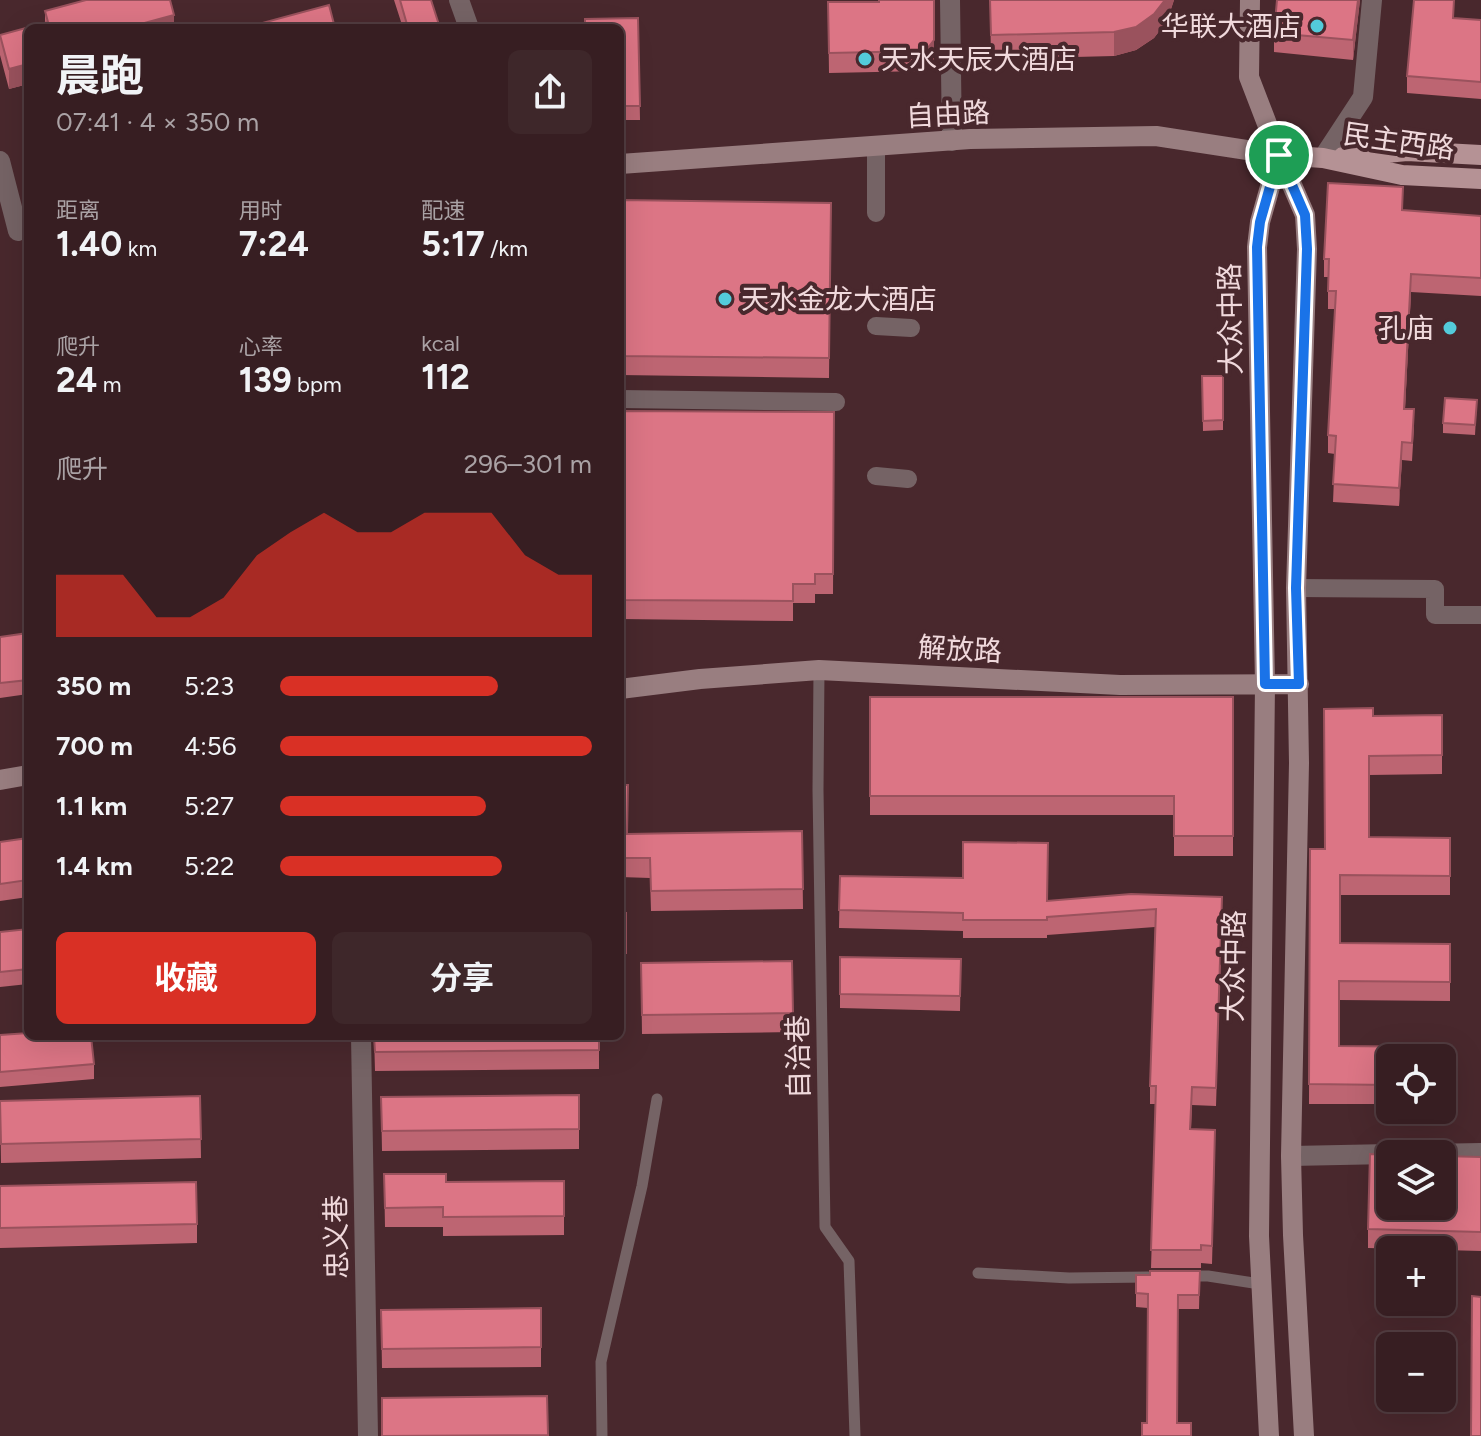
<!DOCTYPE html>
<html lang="zh">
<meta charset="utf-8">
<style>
:root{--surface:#371e22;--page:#3e272a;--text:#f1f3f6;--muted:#aaa2a5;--line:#513c40;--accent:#d93025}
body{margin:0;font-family:Figtree,"Noto Sans SC",sans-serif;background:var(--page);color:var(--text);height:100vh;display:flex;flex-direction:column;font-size:30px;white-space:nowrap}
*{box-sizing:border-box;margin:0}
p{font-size:26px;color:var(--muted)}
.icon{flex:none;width:44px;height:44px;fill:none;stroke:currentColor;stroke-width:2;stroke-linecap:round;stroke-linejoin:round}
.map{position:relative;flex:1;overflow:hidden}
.side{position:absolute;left:24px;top:24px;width:600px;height:1016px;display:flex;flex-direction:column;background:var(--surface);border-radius:12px;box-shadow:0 8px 32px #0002,0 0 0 2px var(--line)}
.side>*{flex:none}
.controls{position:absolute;left:1376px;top:1044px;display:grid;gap:16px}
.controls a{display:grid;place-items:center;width:80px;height:80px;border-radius:12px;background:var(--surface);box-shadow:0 8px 32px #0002,0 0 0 2px var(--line);font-size:40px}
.pin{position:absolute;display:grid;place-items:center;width:68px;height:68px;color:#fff;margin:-34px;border:4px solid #fff;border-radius:50%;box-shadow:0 2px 8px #0007}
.round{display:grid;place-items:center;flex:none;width:84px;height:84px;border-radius:12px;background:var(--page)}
.summary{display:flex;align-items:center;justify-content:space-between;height:136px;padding:0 32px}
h1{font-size:44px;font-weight:700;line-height:60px}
.stats{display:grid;grid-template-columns:repeat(3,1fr);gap:12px;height:136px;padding:8px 32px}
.stats div{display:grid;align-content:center}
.stats b{font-size:34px;font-weight:700}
.stats small{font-size:22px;font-weight:400}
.stats p{font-size:22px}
.chart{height:224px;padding:16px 32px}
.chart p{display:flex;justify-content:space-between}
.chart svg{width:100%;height:144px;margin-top:8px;fill:var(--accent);opacity:.7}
.cta{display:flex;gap:16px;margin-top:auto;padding:16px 32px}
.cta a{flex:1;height:92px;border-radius:12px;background:var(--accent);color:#fff;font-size:32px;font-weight:700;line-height:92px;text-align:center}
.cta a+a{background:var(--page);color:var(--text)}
ul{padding:0 32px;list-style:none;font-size:26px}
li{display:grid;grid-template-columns:128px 96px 1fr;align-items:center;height:60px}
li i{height:20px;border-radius:10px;background:var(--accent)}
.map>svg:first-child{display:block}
</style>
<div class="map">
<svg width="1481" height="1436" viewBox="0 0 1481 1436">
<rect width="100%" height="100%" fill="#49282d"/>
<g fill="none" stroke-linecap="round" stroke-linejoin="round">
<path stroke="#756365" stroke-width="11" d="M819,670l-1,120 7,437 24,34 6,175
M978,1273l91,5 79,-1
M1185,1276h23l52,8
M602,1436l-1,-74 41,-176 15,-87"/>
<path stroke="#756365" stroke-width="18" d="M876,213v-67
M876,326l35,2
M620,399l216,3
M876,476l32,3
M1296,588l139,1v26h46"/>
<path stroke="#756365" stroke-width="20" d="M459,0l10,28
M950,0l2,141
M1323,158l40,-61 9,-97
M0,161l18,70
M361,1036l7,400
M1427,1154l54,-1
M1291,1156l99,-2"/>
<path stroke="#997e80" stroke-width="20" d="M1250,0l-1,77 30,78 26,60 2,34 -11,339 3,175 -8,393 2,79 11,201
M620,164l350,-25 186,-3 123,19
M620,689l80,-10 119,-9 301,15 179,-1
M0,780l28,-5
M1269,1436l-10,-200 6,-552 -8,-437 3,-25 19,-67"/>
<path stroke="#b59295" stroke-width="20" d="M1279,155l44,3 79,17 79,4
M1343,157l64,-6 74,4"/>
</g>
<path fill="#bd6572" d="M394,0h37l9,28h-37z
M990,0h184l-7,21 -13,17 -18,12 -22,6 -123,3z
M1360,0l-7,60 -79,-8v-19z
M828,2h51l55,58 -7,8 -5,3 -93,2z
M45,11l129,17h-146v56l-19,5 -9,-34v-20l45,-12z
M638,18l2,102h-20v-92z
M1454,18l27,2v79l-74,-6v-17z
M25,142h3v30l-3,-11z
M620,200l211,3 -2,175 -209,-3z
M1403,210l78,6v80l-70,-4 -6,117 9,18 -2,34 -10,-1 -3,46 -66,-4 2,-48 -7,-1v-18l7,-126h-7v-32h-4v-18z
M1202,376h21v54l-20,1z
M1477,400l-2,35 -32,-2v-10z
M620,411l214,1 -1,182h-18v9h-22v18l-173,-2z
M28,531v50h-1l-4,-35v-14z
M28,633v61l-28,4v-61z
M870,697h363v159h-59v-41h-304z
M1442,715v59l-73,1v62l81,1v57h-110v48l110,1v57l-111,-1v46l105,1v57h-2v-46h-52v46h-81l1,-255h15l48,-133z
M620,785l7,49 175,-3 1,78 -152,2 -1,-33 -30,-1z
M28,838v59l-28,4v-59z
M840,876l207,25 175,14 -6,191 -24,-1 -1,24 24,19 -3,116 -11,-1v5h-50l5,-164h-6v-18l5,-159 -108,8v3h-84v-7l-124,-3z
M620,913h6v59h-6z
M28,929v55l-28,3v-55z
M840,957l121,2 -1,52 -120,-3z
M792,961l1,71 -151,2 -1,-71z
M0,1035l94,29v15l-94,8z
M374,1036h225v33l-224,2z
M579,1095v54l-197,2 -1,-54z
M200,1096l1,62 -200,5 -1,-62z
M1481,1157v94l-113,-3v-19z
M384,1174l62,8 118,-1v54l-121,1v-9h-58z
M0,1186l197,38v19l-197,5z
M1200,1271l-1,38h-21l-1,114h-30l1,-115 -12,-1v-32h14z
M541,1308v59l-159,1 -1,-58z"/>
<path fill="#9a525d" d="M1165,0h9l-7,21 -13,17 -18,12 -22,6v-24z
M1358,0h2l-7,60v-20z
M174,15v13h-48z
M934,40v20l-7,8 -5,3v-20z
M28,64v20l-19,5v-20z
M1411,274v18l-7,135v-18z
M1402,442v18l-3,46v-18z"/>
<path fill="#dc7585" stroke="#9a525d" stroke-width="2" d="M86,0h84l4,15 -48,13h-98v36l-19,5 -9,-34 48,-13 -3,-11z
M400,0h31l9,28h-32z
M879,0h55v40l-7,9 -5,2 -93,2 -1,-51h51z
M990,0h175l-11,14 -18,13 -22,5 -123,3z
M1277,0h81l-5,40 -79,-7z
M1414,0h40l-1,18 28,2v62l-74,-6z
M329,5l6,23h-91z
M638,18l2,88h-20v-78h-35v-9z
M1328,183l75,4 -1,23 79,6v62l-70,-4 -7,135h10l-2,34 -10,-1 -3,46 -66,-4 3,-48 -8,-1 8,-144h-8l1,-32h-5z
M620,200l211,3 -2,155 -209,-2z
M1202,376h21v44l-20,1z
M1445,398l32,2 -2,25 -32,-2z
M620,411l214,1 -1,162h-18v10h-22v17l-173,-1z
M28,531v35h-1l-4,-34z
M28,633v47l-28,3v-46z
M870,697h363v139h-59v-40h-304z
M1373,708v8l69,-1v40l-73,1v81l81,1v38l-110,-1v68l110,1v38l-111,-1v65l105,1v38h-2v-27h-52v27l-81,-1 1,-235h15l-1,-140z
M620,785h8l-1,49 175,-3 1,58 -152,2 -1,-33h-30z
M28,838v42l-28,4v-42z
M963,842l85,1 -1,58 84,-7 91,3 -6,191 -24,-1 -2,42 25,1 -3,116 -11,-1v5h-50l5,-164h-6l6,-177 -109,8v3h-84v-7l-124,-3 1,-34 123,2z
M620,913h6v40h-6z
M28,929v40l-28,3v-40z
M840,957l121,2 -1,37 -120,-2z
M792,961l1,52 -151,2 -1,-52z
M28,1033v3h63l3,28 -94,8v-37z
M374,1036h225v14l-224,2z
M579,1095v34l-197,2 -1,-34z
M200,1096l1,43 -200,5 -1,-43z
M1370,1154l20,1v51h52v-50l39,1v75l-113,-3z
M384,1174h62v8l118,-1v35l-121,1v-10l-58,1z
M196,1182l1,42 -197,4v-42z
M1150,1271h50l-1,24h-21l-1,128h14v13h-49v-13h5l1,-129 -12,-1v-18h14z
M1472,1296l9,1v139h-10z
M541,1308v39l-159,2 -1,-39z
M547,1396l1,39 -166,1v-38z"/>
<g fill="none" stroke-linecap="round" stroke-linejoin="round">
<defs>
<path id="route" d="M1279,155l26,60 2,34 -11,339 3,96h-34l-8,-437 3,-25z"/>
</defs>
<use href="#route" stroke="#fff" stroke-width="16"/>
<use href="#route" stroke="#1a73e8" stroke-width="10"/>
</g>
<g fill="#53cbda" stroke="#49282d" stroke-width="3">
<circle cx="1317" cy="26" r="8"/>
<circle cx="865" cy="59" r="8"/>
<circle cx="725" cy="299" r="8"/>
<circle cx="1450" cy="328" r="8"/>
</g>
<g text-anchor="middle" stroke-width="8" stroke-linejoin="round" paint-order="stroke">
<g font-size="28" fill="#f0d9dc" stroke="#49282d" text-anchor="end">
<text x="1301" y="36">华联大酒店</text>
<text x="881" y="69" text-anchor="start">天水天辰大酒店</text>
<text x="741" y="309" text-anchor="start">天水金龙大酒店</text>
<text x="1434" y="338">孔庙</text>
</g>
<g font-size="28" fill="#f0d9dc" stroke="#49282d">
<text transform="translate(948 114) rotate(-3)" y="10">自由路</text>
<text transform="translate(1399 141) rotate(8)" y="10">民主西路</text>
<text transform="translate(1230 319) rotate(-91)" y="10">大众中路</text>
<text transform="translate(960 649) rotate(3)" y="10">解放路</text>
<text transform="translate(1233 966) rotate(-89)" y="10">大众中路</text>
<text transform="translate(798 1057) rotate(-91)" y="10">自治巷</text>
<text transform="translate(336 1237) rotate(-91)" y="10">忠义巷</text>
</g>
</g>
</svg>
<div class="controls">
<a><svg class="icon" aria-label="locate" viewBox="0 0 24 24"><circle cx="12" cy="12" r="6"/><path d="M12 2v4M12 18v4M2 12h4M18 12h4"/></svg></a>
<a><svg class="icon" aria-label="layers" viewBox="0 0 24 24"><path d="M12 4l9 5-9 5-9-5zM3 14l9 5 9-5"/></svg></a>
<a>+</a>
<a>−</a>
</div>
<div class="pin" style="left:1279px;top:155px;background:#1e9e55"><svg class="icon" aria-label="arrive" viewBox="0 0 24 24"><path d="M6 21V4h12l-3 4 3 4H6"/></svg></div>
<section class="side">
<div class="summary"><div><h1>晨跑</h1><p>07:41 · 4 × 350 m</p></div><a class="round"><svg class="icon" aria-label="share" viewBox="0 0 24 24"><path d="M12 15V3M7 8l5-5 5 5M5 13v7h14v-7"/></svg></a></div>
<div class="stats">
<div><p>距离</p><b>1.40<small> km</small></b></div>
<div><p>用时</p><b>7:24</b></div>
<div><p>配速</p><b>5:17<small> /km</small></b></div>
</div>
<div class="stats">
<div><p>爬升</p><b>24<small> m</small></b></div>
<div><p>心率</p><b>139<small> bpm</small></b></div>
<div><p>kcal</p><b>112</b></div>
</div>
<div class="chart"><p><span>爬升</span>296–301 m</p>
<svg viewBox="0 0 160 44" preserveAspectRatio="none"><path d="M0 44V25L10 25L20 25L30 38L40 38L50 32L60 19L70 12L80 6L90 12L100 12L110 6L120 6L130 6L140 19L150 25L160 25V44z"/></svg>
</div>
<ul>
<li><b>350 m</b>5:23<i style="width:70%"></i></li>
<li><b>700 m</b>4:56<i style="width:100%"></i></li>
<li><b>1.1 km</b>5:27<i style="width:66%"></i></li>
<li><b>1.4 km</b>5:22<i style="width:71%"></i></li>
</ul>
<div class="cta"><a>收藏</a><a>分享</a></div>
</section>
</div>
